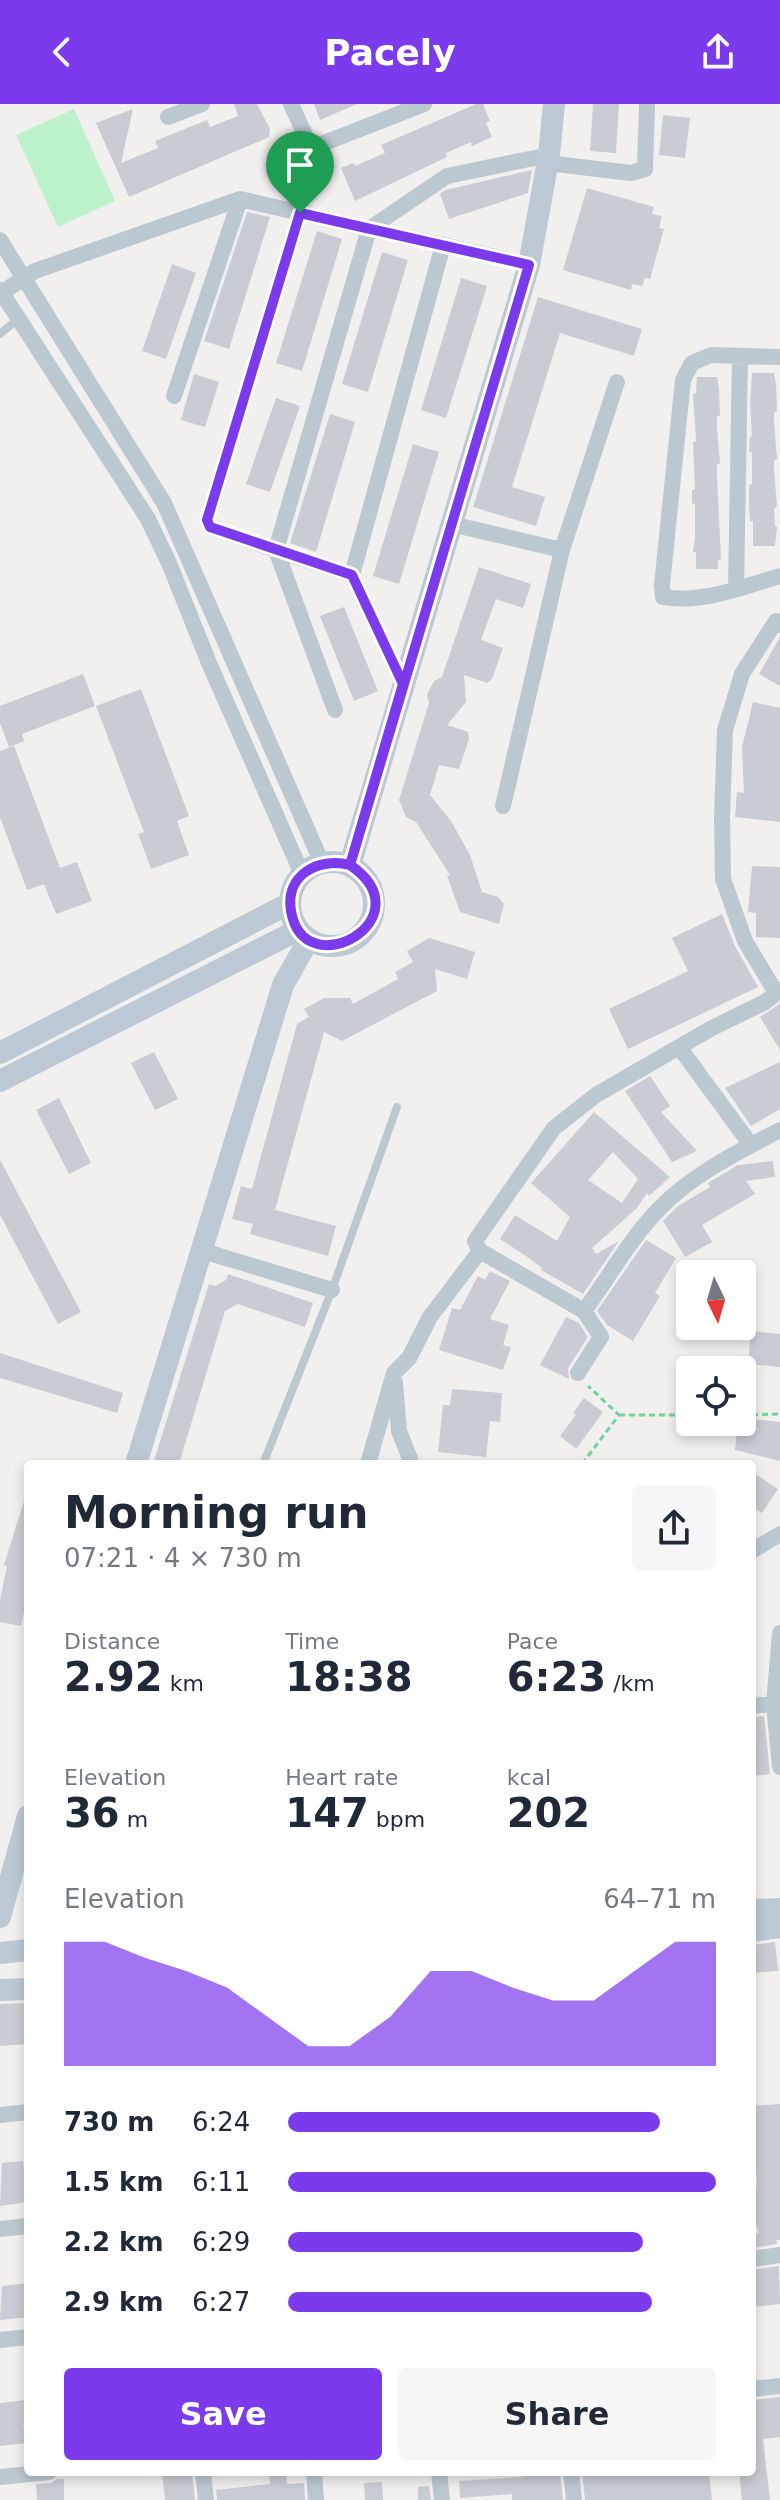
<!DOCTYPE html>
<meta charset="utf-8">
<style>
:root{--surface:#fff;--page:#f6f6f7;--text:#1f2937;--muted:#747a83;--accent:#7c3aed}
body{margin:0;font-family:"DejaVu Sans",sans-serif;background:var(--page);color:var(--text);height:100vh;display:flex;flex-direction:column;font-size:30px;white-space:nowrap}
*{box-sizing:border-box;margin:0}
p{font-size:26px;color:var(--muted)}
.icon{flex:none;width:44px;height:44px;fill:none;stroke:currentColor;stroke-width:2;stroke-linecap:round;stroke-linejoin:round}
.map{position:relative;flex:1;overflow:hidden}
.drawer{position:absolute;left:24px;top:1356px;width:732px;height:1016px;display:flex;flex-direction:column;background:var(--surface);border-radius:8px;box-shadow:0 4px 12px #0003}
.drawer>*{flex:none}
.needle{width:52px;rotate:175deg}
.controls{position:absolute;left:676px;top:1156px;display:grid;gap:16px}
.controls a{display:grid;place-items:center;width:80px;height:80px;border-radius:8px;background:var(--surface);box-shadow:0 4px 12px #0003;font-size:40px}
.pin{position:absolute;display:grid;place-items:center;width:68px;height:68px;color:#fff;margin:-82px -34px;border-radius:50% 50% 50% 0;rotate:-45deg;box-shadow:0 0 8px #0007}
.pin .icon{rotate:45deg}
.round{display:grid;place-items:center;flex:none;width:84px;height:84px;border-radius:8px;background:var(--page)}
.summary{display:flex;align-items:center;justify-content:space-between;height:136px;padding:0 40px}
h1{font-size:44px;font-weight:700;line-height:60px}
.metrics{display:grid;grid-template-columns:repeat(3,1fr);gap:12px;height:136px;padding:8px 40px}
.metrics div{display:grid;align-content:center}
.metrics b{font-size:40px;font-weight:700}
.metrics small{font-size:22px;font-weight:400}
.metrics p{font-size:22px}
.chart{height:224px;padding:16px 40px}
.chart p{display:flex;justify-content:space-between}
.chart svg{width:100%;height:144px;margin-top:8px;fill:var(--accent);opacity:.7}
.cta{display:flex;gap:16px;margin-top:auto;padding:16px 40px}
.cta a{flex:1;height:92px;border-radius:8px;background:var(--accent);color:#fff;font-size:32px;font-weight:700;line-height:92px;text-align:center}
.cta a+a{background:var(--page);color:var(--text)}
ul{padding:0 40px;list-style:none;font-size:26px}
li{display:grid;grid-template-columns:128px 96px 1fr;align-items:center;height:60px}
li i{height:20px;border-radius:10px;background:var(--accent)}
header{display:flex;justify-content:space-between;align-items:center;height:104px;padding:0 40px;background:var(--accent);color:#fff;font-size:36px;font-weight:700}
.map>svg:first-child{display:block}
</style>
<header><svg class="icon" aria-label="back" viewBox="0 0 24 24"><path d="M15 5l-7 7 7 7"/></svg>Pacely<svg class="icon" aria-label="share" viewBox="0 0 24 24"><path d="M12 15V3M7 8l5-5 5 5M5 13v7h14v-7"/></svg></header>
<div class="map">
<svg width="780" height="2396" viewBox="0 0 780 2396">
<rect width="100%" height="100%" fill="#f2efef"/>
<path fill="#bbf2cc" d="M74,5l41,92 -57,26 -42,-92z"/>
<path fill="#c9ccd2" fill-rule="evenodd" d="M234,0h23l13,25 -1,8 -140,60 -33,-74 37,-14 -12,54 37,-15 -3,-7 52,-21 3,7 28,-11z
M314,0h43l-37,16z
M476,0h7l7,17 -4,2 6,14 -20,9 -1,-4 -25,11 1,4 -92,44 -14,-33 12,-5 2,3 30,-13 -4,-8z
M593,0h26l-3,49 -26,-2z
M663,11l27,3 -5,40 -26,-3z
M532,66l-4,23 -79,26 -9,-25 5,-4z
M587,84l67,19 -2,7 10,2 -3,12 5,1 -14,50 -5,-1 -3,8 -10,-2 -1,6 -68,-20z
M247,108l23,5 -41,132 -25,-8z
M317,127l25,8 -40,132 -26,-8z
M382,148l26,8 -40,132 -26,-8z
M172,160l24,9 -30,86 -24,-8z
M461,174l26,8 -41,132 -25,-8z
M538,193l104,32 -8,27 -74,-23 -48,154 33,10 -9,29 -63,-19z
M752,269h22l2,11 1,27 -3,2v9l3,37 -3,2v10l3,35 -3,3 1,17 2,1 -2,19h-22v-25h-3l-1,-13v-23l3,-1v-32l-3,-1 1,-14 2,-1 -2,-33z
M194,270l25,8 -14,45 -24,-7z
M697,273h20l2,12 1,26 -3,2v12l3,34 -3,2v11l4,83 -3,2v8h-22v-17h-3l2,-15v-33l-3,-1v-13l3,-1 -2,-47 3,-1 -3,-47 3,-1z
M276,294l24,8 -30,86 -24,-8z
M330,310l25,8 -39,130 -26,-9z
M413,340l26,8 -40,132 -26,-8z
M479,463l52,17 -8,24 -27,-9 -15,41 22,8 -11,31 -5,4 -23,-8 2,27 -19,23 21,7 1,7 -10,30 -20,-4 -9,30 21,26 19,34 12,37 16,5 6,7 -5,20 -39,-12 -13,-36 3,-1 -34,-53 -10,-5 -7,-17 30,-97 -2,-9 7,-13 8,-4z
M344,503l34,84 -24,10 -34,-85z
M780,533v49l-21,-12z
M83,570l12,32 -73,28 2,7 -15,6 -9,-24v-17z
M141,585l48,127 -12,5 12,34 -38,14 -13,-35 6,-2 -48,-126z
M753,598l27,6v114l-45,-5 2,-25 7,1 -2,-46z
M14,642l46,122 17,-6 15,39 -36,13 -12,-30 -17,6 -27,-73v-66z
M752,762l28,1v71l-24,-1v-24l-8,-1z
M722,810l13,32 23,41 -130,62 -19,-40 79,-38 -16,-33z
M429,834l46,14 -8,27 -32,-10 2,22 -95,50 -18,-9 -49,178 61,16 -8,30 -78,-22 3,-10 -21,-5 9,-33 11,3 45,-165 12,-7 -5,-8 20,-11h26l3,6 45,-25 -3,-7 18,-10 -6,-11z
M780,900v46l-20,-33z
M154,948l24,47 -23,11 -24,-47z
M780,958v47l-29,17 -26,-38z
M650,972l20,30 -9,6 36,39 -25,11 -47,-71z
M59,994l32,65 -22,11 -33,-64z
M594,1008l76,65 -21,19 -2,-3 -11,16 -44,39 4,6 23,-13 -36,53 -42,-24 1,-2 -13,-10 -29,-19 15,-24 42,26 13,-24 -39,-34zM613,1048l25,27 -16,24 -34,-23z
M0,1056l81,152 -23,12 -58,-109z
M773,1057l2,16 -29,4 9,13 -53,31 10,17 -27,15 -22,-36 15,-15 32,-19 -2,-4 30,-18z
M646,1136l30,18 -21,35 5,3 -27,45 -26,-16 -10,-14z
M490,1167l20,10 -20,38 19,6 -6,20 8,2 -8,23 -64,-20 13,-42 8,2 18,-34 7,4z
M228,1170l85,29 -8,24 -67,-23 -13,7 -46,153h-26l56,-180 6,2 11,-6z
M566,1213l13,6 9,14 -20,31 1,11 -29,-14z
M751,1227l29,3v33l-32,-3z
M0,1249l123,40 -6,20 -117,-35z
M452,1285l50,4 -2,29 -10,-1 -4,36 -48,-5 5,-47h7z
M584,1294l19,14 -27,37 -16,-13 16,-21 -3,-2z
M742,1314l38,4v39l-45,-11 3,-28h4z
M752,1368l26,17 -16,24 -10,-6z
M25,1394l3,1v94l-7,33 -21,-4v-22l7,-34 -3,-1z
M764,1612l6,58 -18,2v-59z
M775,1838l3,29 -26,2v-28z
M28,1899v41l-28,2v-42z
M780,2000v136h-4l1,4 -25,4v-14l7,-1 -7,-21v-25l5,-1 -2,-28 -3,1v-53z
M23,2057l5,41 -28,4 2,-43z
M779,2162l1,38 -28,3v-37z
M28,2179v34l-28,3 2,-34z
M780,2293v40l-17,2 7,61h-28l-3,-28h13v-72z
M25,2296l1,5 2,-1v21h-5l4,18 -27,3v-43z
M162,2368h30l3,28h-30z
M269,2368h17l1,12 17,-1 1,17h-88l-1,-10 54,-6z
M524,2368h36l3,28h-51v-6l-52,4 -1,-17 63,-4z
M582,2368h127l3,28h-127z
M57,2375h7v21h-27l-1,-16 15,-1z
M382,2378l1,18h-18l-1,-17z
M429,2382l2,14h-13v-13z"/>
<g fill="none" stroke-linecap="round" stroke-linejoin="round">
<path stroke="#71d29b" stroke-width="3" stroke-dasharray="6 4" stroke-linecap="butt" d="M619,1311h71
M742,1311l38,-1
M582,1360l37,-49 -31,-29"/>
<path stroke="#bcc8cf" stroke-width="8" d="M0,230l18,-15
M263,1360l69,-174 65,-183"/>
<path stroke="#bcc8cf" stroke-width="16" d="M291,0l16,35 12,6 105,-41
M168,13l34,-13
M547,59l84,10 14,-4 2,-65
M0,136l164,263 158,360
M443,141l86,20
M0,186l148,229 21,44 40,100 93,211
M1,189l34,-22 205,-72 129,30 78,-53 102,-21
M780,253l-69,-2 -19,8 -9,17 -21,205 1,12c38,7 80,-10 117,-21
M174,292l66,-197
M451,420l111,26
M276,446l76,25 91,-330 -74,-16 -93,321 -66,-23 -3,-7 93,-307
M276,446l59,160
M352,471l51,109
M736,485l4,-233
M503,702l59,-256 55,-168
M776,889l-31,-52 -22,-62 -1,-62 3,-87 17,-56 34,-53 4,4
M679,943l72,98
M203,1147l129,39
M480,1147l104,60c26,-35 46,-73 77,-104 32,-33 79,-56 119,-77
M578,1269l23,-36 -17,-26
M395,1278l4,49 13,33
M368,1360l26,-91 15,-15 21,-41 50,-66 -5,-10 79,-113 42,-33 116,-67 53,-26 15,-12
M752,1447l28,-17
M780,1529l-6,71 6,63
M752,1602l28,-3
M0,2011l28,-3
M0,2125l28,-3
M752,2155l28,-4
M0,2236l28,-3
M752,2285l28,-3
M203,2368l3,28
M314,2368l2,28
M439,2368l3,28
M571,2368l3,28
M0,2373l49,-5"/>
<path stroke="#bcc9d4" stroke-width="22" d="M290 800a42 42 0 1 1 84 0a42 42 0 1 1-84 0Z
M350,761l179,-600 20,-110 5,-51
M0,949l290,-150
M0,977l298,-151
M136,1360l147,-479 26,-46
M752,1806l28,-1
M0,1813l28,-101
M752,1827l28,-4
M0,1849l28,-3
M0,1886l28,-1"/>
</g>
<g fill="none" stroke-linecap="round" stroke-linejoin="round">
<defs>
<path id="route" d="M300,109l-93,307 3,7 142,48 51,109 -53,181c-32,-8 -65,10 -59,46 13,77 137,7 59,-46l179,-600 -229,-52"/>
</defs>
<use href="#route" stroke="#fff" stroke-width="16"/>
<use href="#route" stroke="#7c3aed" stroke-width="10"/>
</g>
</svg>
<div class="controls">
<a><svg class="needle" viewBox="-14 -14 28 28"><path d="M0-13l5 13h-10z" fill="#e53935"/><path d="M0 13l5-13h-10z" fill="#747a83"/></svg></a>
<a><svg class="icon" aria-label="locate" viewBox="0 0 24 24"><circle cx="12" cy="12" r="6"/><path d="M12 2v4M12 18v4M2 12h4M18 12h4"/></svg></a>
</div>
<div class="pin" style="left:300px;top:109px;background:#1e9e55"><svg class="icon" aria-label="arrive" viewBox="0 0 24 24"><path d="M6 21V4h12l-3 4 3 4H6"/></svg></div>
<section class="drawer">
<div class="summary"><div><h1>Morning run</h1><p>07:21 · 4 × 730 m</p></div><a class="round"><svg class="icon" aria-label="share" viewBox="0 0 24 24"><path d="M12 15V3M7 8l5-5 5 5M5 13v7h14v-7"/></svg></a></div>
<div class="metrics">
<div><p>Distance</p><b>2.92<small> km</small></b></div>
<div><p>Time</p><b>18:38</b></div>
<div><p>Pace</p><b>6:23<small> /km</small></b></div>
</div>
<div class="metrics">
<div><p>Elevation</p><b>36<small> m</small></b></div>
<div><p>Heart rate</p><b>147<small> bpm</small></b></div>
<div><p>kcal</p><b>202</b></div>
</div>
<div class="chart"><p><span>Elevation</span>64–71 m</p>
<svg viewBox="0 0 160 44" preserveAspectRatio="none"><path d="M0 44V6L10 6L20 11L30 15L40 20L50 29L60 38L70 38L80 29L90 15L100 15L110 20L120 24L130 24L140 15L150 6L160 6V44z"/></svg>
</div>
<ul>
<li><b>730 m</b>6:24<i style="width:87%"></i></li>
<li><b>1.5 km</b>6:11<i style="width:100%"></i></li>
<li><b>2.2 km</b>6:29<i style="width:83%"></i></li>
<li><b>2.9 km</b>6:27<i style="width:85%"></i></li>
</ul>
<div class="cta"><a>Save</a><a>Share</a></div>
</section>
</div>
